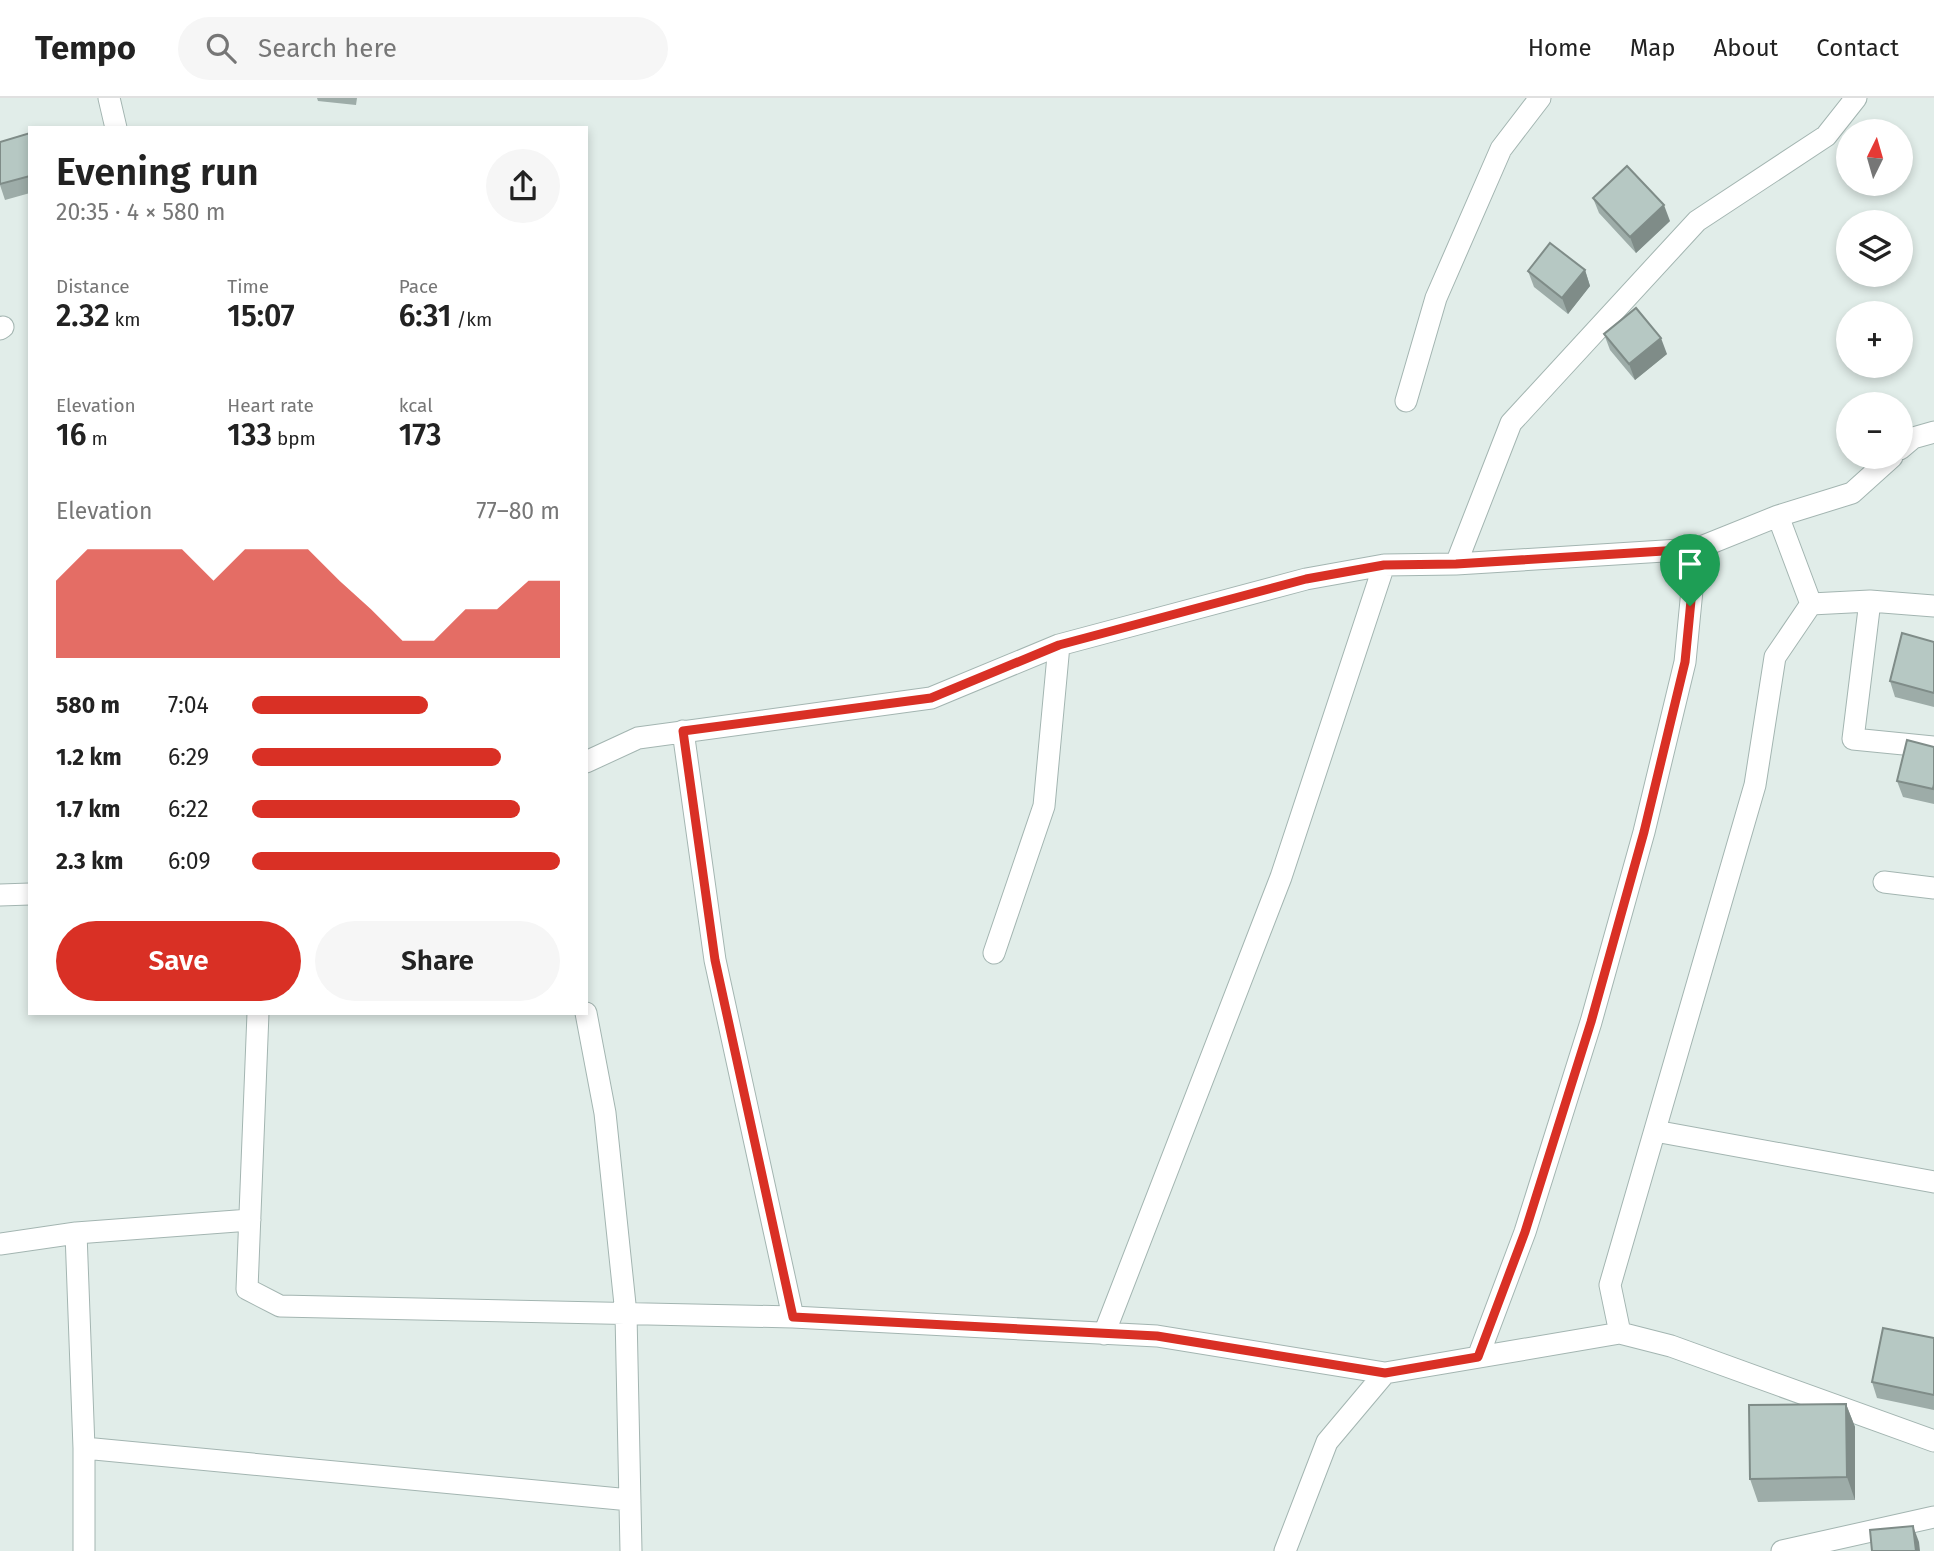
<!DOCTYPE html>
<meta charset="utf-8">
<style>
:root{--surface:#fff;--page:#f6f6f6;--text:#222;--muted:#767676;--line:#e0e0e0;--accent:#d93025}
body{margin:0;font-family:"Fira Sans",sans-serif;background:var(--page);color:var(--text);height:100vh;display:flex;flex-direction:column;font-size:26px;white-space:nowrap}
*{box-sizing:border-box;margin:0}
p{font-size:23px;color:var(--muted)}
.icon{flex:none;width:38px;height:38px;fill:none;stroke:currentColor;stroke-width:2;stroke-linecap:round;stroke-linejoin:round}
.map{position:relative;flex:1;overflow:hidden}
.details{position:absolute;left:28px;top:28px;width:560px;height:889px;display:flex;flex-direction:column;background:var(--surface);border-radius:0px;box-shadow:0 4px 10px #0003}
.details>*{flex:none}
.needle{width:46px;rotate:5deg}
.controls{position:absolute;left:1836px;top:21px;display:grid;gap:14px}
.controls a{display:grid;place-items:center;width:77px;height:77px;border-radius:50%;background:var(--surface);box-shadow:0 4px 10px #0003;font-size:35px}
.pin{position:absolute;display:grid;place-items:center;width:60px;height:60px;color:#fff;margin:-72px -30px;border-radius:50% 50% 50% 0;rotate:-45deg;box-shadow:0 0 7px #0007}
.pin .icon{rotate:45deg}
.round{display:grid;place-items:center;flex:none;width:74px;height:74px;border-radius:37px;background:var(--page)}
.head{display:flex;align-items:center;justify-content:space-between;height:119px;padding:0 28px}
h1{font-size:38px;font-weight:600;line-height:52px}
.stats{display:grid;grid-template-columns:repeat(3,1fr);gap:10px;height:119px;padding:7px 28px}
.stats div{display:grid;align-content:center}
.stats b{font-size:30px;font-weight:600}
.stats small{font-size:19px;font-weight:400}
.stats p{font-size:19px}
.chart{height:196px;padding:14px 28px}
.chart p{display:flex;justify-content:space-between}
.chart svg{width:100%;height:126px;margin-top:7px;fill:var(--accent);opacity:.7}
.button{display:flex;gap:14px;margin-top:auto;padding:14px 28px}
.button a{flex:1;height:80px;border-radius:42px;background:var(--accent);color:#fff;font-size:28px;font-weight:600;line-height:80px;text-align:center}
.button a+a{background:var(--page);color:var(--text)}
ul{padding:0 28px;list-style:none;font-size:23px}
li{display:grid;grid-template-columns:112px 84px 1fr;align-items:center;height:52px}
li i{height:18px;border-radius:9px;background:var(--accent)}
header{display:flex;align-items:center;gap:42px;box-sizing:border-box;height:98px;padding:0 35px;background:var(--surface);border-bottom:2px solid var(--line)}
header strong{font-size:33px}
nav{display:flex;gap:38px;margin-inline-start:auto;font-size:24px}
.search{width:490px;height:63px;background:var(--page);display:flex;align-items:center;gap:18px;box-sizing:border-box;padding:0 24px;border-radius:38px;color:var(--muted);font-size:26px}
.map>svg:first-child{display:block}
</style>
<header>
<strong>Tempo</strong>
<div class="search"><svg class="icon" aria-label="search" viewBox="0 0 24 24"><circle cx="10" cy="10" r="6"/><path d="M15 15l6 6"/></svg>Search here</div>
<nav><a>Home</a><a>Map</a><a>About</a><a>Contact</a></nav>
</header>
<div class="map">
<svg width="1934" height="1453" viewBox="0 0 1934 1453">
<rect width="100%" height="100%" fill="#e1ede9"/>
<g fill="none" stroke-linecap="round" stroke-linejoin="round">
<defs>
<path id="minor" d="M109,0l7,30
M0,231l3,-2
M1406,303l30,-103 65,-149 39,-51
M1900,351l13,-11 21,-6
M1778,418l33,88 59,-3 -17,138 81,8
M1456,466l55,-141 186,-202 129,-85 30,-38
M1870,503l64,5
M683,633l32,229 78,357
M586,664l52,-24 293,-40 128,-53 247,-66 78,-14 72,-1 240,-15 82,-33 74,-23 40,-36
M1884,784l50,6
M0,797l30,-1
M994,855l50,-147 15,-161
M258,915l-11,276 33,17 513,11 364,19 228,37
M586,915l19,100 21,201 5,237
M1655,1033l279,51
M76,1135l8,215v103
M0,1146l76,-11 174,-13
M1620,1235l-10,-48 145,-500 20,-128 36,-53
M1104,1236l177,-457 103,-312
M1478,1259l47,-125 66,-210 53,-190 41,-170 11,-113
M84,1350l546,52
M1285,1453l42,-109 58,-69 235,-40 51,13 263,95
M1782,1453l152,-34"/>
</defs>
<use href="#minor" stroke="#a3b5b1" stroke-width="23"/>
<use href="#minor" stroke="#fff" stroke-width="21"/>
</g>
<path fill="#9daca8" d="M317,0h40l-1,7 -38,-4z
M30,35v60l-25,7 -5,-15v-43z
M1593,100l77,23 -34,32 -37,-40z
M1585,172l5,16 -22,28 -34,-27 -6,-16z
M1604,236l63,20 -32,26 -25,-30z
M1934,544v65l-39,-10 -5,-16z
M1934,649v57l-31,-7 -6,-16z
M1934,1240v72l-57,-12 -5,-16z
M1846,1306l9,23v73l-97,2 -8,-23z"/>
<path fill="#7f8c88" d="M1664,107l6,16 -34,32 -6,-16z
M1585,172l5,16 -22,28 -6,-16z
M1661,240l6,16 -32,26 -6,-16z
M1846,1306l9,23v73l-8,-23z
M1913,1428l6,16 1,9h-4z"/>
<path fill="#b6c8c3" stroke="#7f8c88" stroke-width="2" d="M30,35v43l-30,8v-42z
M1627,68l37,39 -34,32 -37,-39z
M1550,145l35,27 -23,28 -34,-27z
M1636,210l25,30 -32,26 -25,-30z
M1902,535l32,9v51l-44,-12z
M1907,642l27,7v37l-1,5 -36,-8z
M1883,1230l51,10v57l-62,-13z
M1846,1306l1,73 -97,2 -1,-74z
M1913,1428l3,25h-44l-2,-21z"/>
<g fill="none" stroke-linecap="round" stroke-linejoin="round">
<defs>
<path id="route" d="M1696,451l-11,113 -41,170 -53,190 -66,210 -47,125 -93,16 -228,-37 -364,-19 -78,-357 -32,-229 248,-33 128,-53 247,-66 78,-14 72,-1z"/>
</defs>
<use href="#route" stroke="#fff" stroke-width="14"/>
<use href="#route" stroke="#d93025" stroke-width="9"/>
</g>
</svg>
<div class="controls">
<a><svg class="needle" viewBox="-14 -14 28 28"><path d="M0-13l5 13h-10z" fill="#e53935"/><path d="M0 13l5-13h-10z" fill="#767676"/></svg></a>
<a><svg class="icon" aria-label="layers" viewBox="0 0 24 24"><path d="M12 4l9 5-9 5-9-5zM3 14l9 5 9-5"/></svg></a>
<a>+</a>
<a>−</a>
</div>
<div class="pin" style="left:1690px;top:508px;background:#1e9e55"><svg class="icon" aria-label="arrive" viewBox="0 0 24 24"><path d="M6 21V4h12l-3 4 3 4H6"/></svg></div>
<section class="details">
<div class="head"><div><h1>Evening run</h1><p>20:35 · 4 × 580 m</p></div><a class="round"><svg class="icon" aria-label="share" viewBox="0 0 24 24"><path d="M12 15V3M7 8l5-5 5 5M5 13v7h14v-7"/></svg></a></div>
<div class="stats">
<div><p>Distance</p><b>2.32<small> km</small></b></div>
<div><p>Time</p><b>15:07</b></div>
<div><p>Pace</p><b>6:31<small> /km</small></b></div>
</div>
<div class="stats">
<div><p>Elevation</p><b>16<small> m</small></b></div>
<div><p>Heart rate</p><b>133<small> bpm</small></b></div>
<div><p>kcal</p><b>173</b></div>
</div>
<div class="chart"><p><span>Elevation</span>77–80 m</p>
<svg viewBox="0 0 160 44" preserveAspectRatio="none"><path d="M0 44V17L10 6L20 6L30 6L40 6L50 17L60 6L70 6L80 6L90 17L100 27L110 38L120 38L130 27L140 27L150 17L160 17V44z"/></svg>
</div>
<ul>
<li><b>580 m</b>7:04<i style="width:57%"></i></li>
<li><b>1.2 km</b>6:29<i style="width:81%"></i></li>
<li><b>1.7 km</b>6:22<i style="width:87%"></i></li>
<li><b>2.3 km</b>6:09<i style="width:100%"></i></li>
</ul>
<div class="button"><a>Save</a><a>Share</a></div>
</section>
</div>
